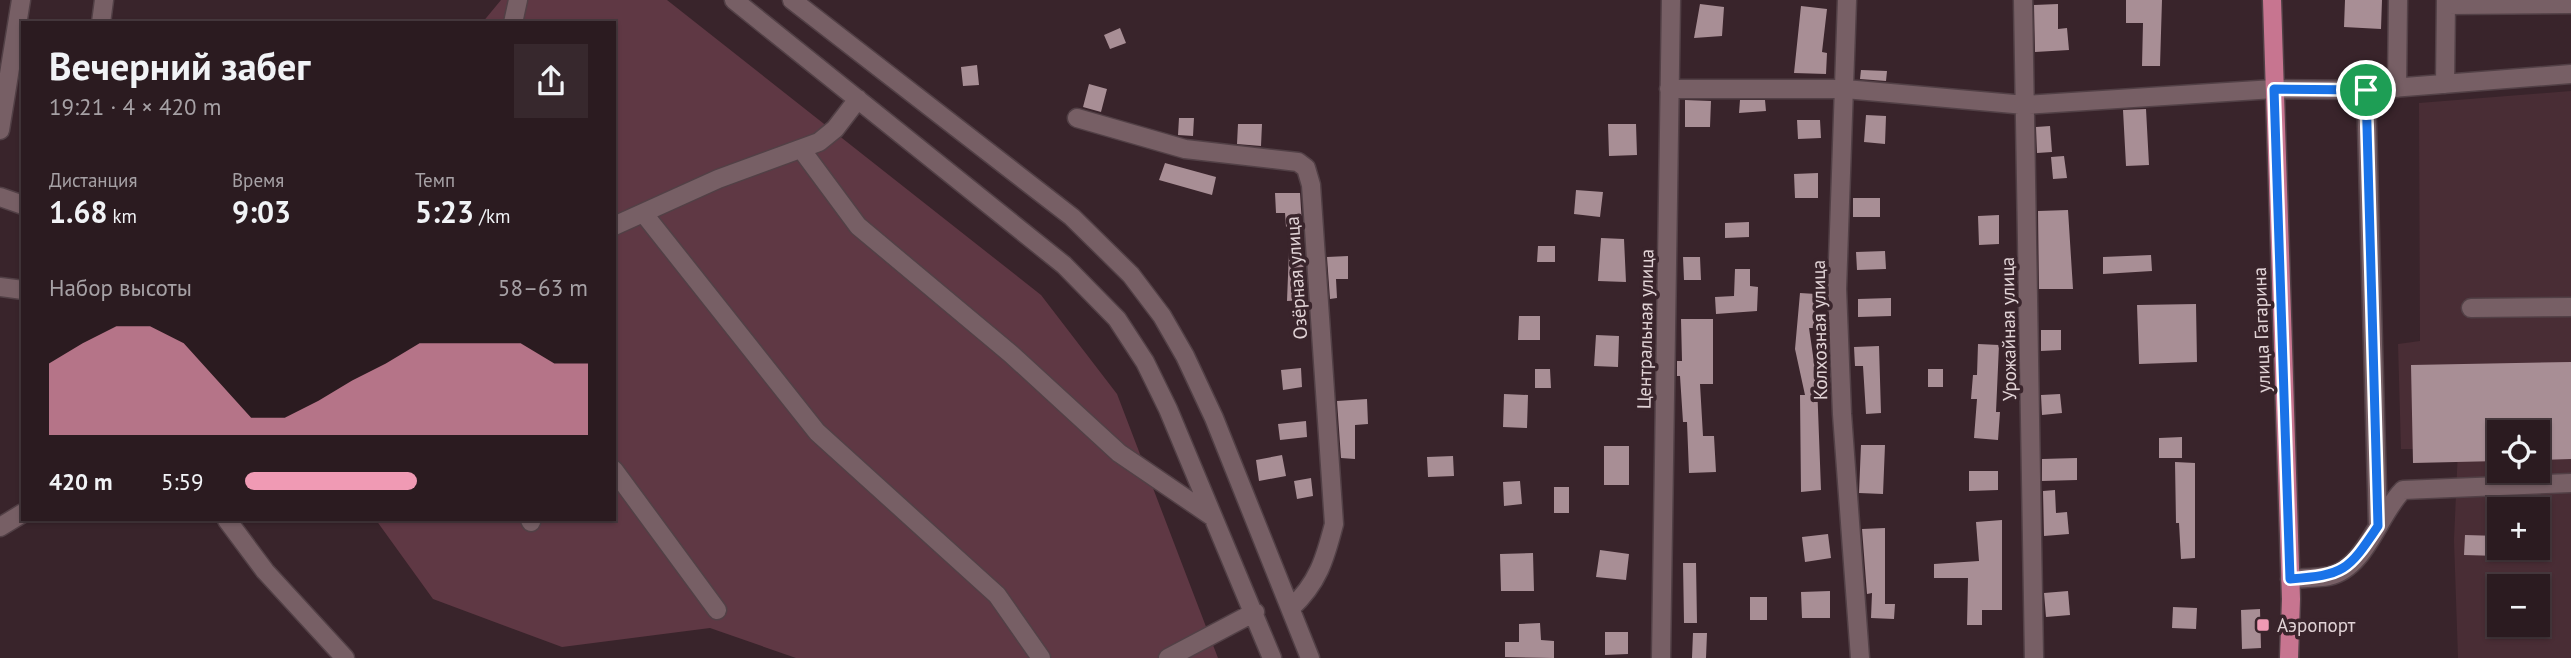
<!DOCTYPE html>
<html lang="ru">
<meta charset="utf-8">
<style>
:root{--surface:#2b1b20;--page:#37282d;--text:#f1f3f6;--muted:#a6a1a5;--line:#47393e;--accent:#f09ab4}
body{margin:0;font-family:"PT Sans",sans-serif;background:var(--page);color:var(--text);height:100vh;display:flex;flex-direction:column;font-size:26px;white-space:nowrap}
*{box-sizing:border-box;margin:0}
p{font-size:23px;color:var(--muted)}
.icon{flex:none;width:38px;height:38px;fill:none;stroke:currentColor;stroke-width:2;stroke-linecap:round;stroke-linejoin:round}
.map{position:relative;flex:1;overflow:hidden}
.details{position:absolute;left:21px;top:21px;width:595px;height:500px;display:flex;flex-direction:column;background:var(--surface);border-radius:0px;box-shadow:0 2px 5px #0004,0 0 0 2px var(--line)}
.details>*{flex:none}
.buttons{position:absolute;left:2487px;top:420px;display:grid;gap:14px}
.buttons a{display:grid;place-items:center;width:63px;height:63px;border-radius:0px;background:var(--surface);box-shadow:0 2px 5px #0004,0 0 0 2px var(--line);font-size:35px}
.pin{position:absolute;display:grid;place-items:center;width:60px;height:60px;color:#fff;margin:-30px;border:4px solid #fff;border-radius:50%;box-shadow:0 2px 7px #0007}
.round{display:grid;place-items:center;flex:none;width:74px;height:74px;border-radius:0px;background:var(--page)}
.overview{display:flex;align-items:center;justify-content:space-between;height:119px;padding:0 28px}
h1{font-size:38px;font-weight:700;line-height:52px}
.figures{display:grid;grid-template-columns:repeat(3,1fr);gap:10px;height:119px;padding:7px 28px}
.figures div{display:grid;align-content:center}
.figures b{font-size:30px;font-weight:700}
.figures small{font-size:19px;font-weight:400}
.figures p{font-size:19px}
.chart{height:196px;padding:14px 28px}
.chart p{display:flex;justify-content:space-between}
.chart svg{width:100%;height:126px;margin-top:7px;fill:var(--accent);opacity:.7}
ul{padding:0 28px;list-style:none;font-size:23px}
li{display:grid;grid-template-columns:112px 84px 1fr;align-items:center;height:52px}
li i{height:18px;border-radius:9px;background:var(--accent)}
.map>svg:first-child{display:block}
</style>
<div class="map">
<svg width="2571" height="658" viewBox="0 0 2571 658">
<rect width="100%" height="100%" fill="#39242b"/>
<path fill="#492d35" fill-rule="evenodd" d="M2571,91v567h-113l-4,-118 4,-91h-57l-3,-105 22,-3 -1,-238zM2499,432h39v39h-39zM2499,509h39v39h-39zM2499,586h39v39h-39z"/>
<path fill="#5f3844" d="M501,0h166l374,295 76,99 101,264h-422l-86,-30 -148,19 -129,-48 -57,-79h238v-497h-132z"/>
<path fill="#a88e95" d="M2126,0h36l-2,66h-18l1,-43h-17z
M2345,0h37l-1,29 -37,-2z
M1700,4l24,3 -2,29 -28,2z
M2058,4v25l9,-1 2,22 -34,2 -1,-47z
M1801,6l26,3 -5,43 5,1 -1,21 -32,-1z
M1120,28l6,15 -16,6 -6,-14z
M977,65l2,20 -16,1 -2,-19z
M1861,70l26,1 -1,10 -26,-2z
M1089,84l18,5 -6,23 -18,-5z
M1685,100l26,1 -1,26h-25z
M1740,100h25l1,11 -27,2z
M2146,109l3,56 -23,1 -3,-56z
M1866,115l20,1 -1,28 -21,-2z
M1179,118h15l-1,18 -15,-1z
M1797,120h23l1,18 -23,1z
M1238,124h24l-1,22 -24,-2z
M1608,124h28l1,31 -28,1z
M2050,126l2,26 -15,1 -1,-26z
M2064,156l3,22 -14,1 -2,-22z
M1165,163l51,14 -4,18 -53,-15z
M1818,173v25h-23l-1,-24z
M1576,190l27,2 -3,25 -26,-3z
M1275,193h25l2,32 -3,1 8,74 -20,1 3,-75 -4,1 -1,-14h-9z
M1853,198h27v19h-27z
M2068,210l5,79h-34l-1,-78z
M1999,215v29l-20,1 -1,-29z
M1749,222v15l-24,1v-15z
M1601,238l23,1 2,43 -28,-1z
M1538,246h17v16h-18z
M1885,251l1,18 -29,1 -1,-18z
M2151,255l1,16 -49,3v-17z
M1348,256v23h-12l1,19 -7,1 -3,-42z
M1683,257h17l1,23h-17z
M1735,269h15v17l8,1 -1,24 -41,3 -1,-17 19,-1z
M1800,293l16,1 -2,34h-5l8,55 4,107 -20,2 -1,-97h5l-10,-46z
M1891,298v18l-33,1v-18z
M2196,304l1,58 -58,2 -2,-59z
M1519,316h21v24h-22z
M1681,319h32v65h-13l3,52h11l2,36 -27,1 -2,-51h-4l-3,-46h-3v-15h5z
M2041,330h20v20l-20,1z
M1596,335l23,1 -1,31 -24,-1z
M1978,344l21,1 -3,67h4l-2,28 -24,-2 3,-39h-6l2,-24h4z
M1879,346l2,67 -15,1 -3,-48h-8l-1,-19z
M2571,362v97l-33,1v-28h-39v29l-86,2 -2,-98z
M1301,368l1,19 -19,3 -2,-20z
M1535,369h15l1,19h-16z
M1928,369h15v18h-15z
M1504,394l24,1 -1,33 -24,-1z
M2060,394l2,19 -20,2 -1,-20z
M1367,399l1,25 -13,1v34l-14,-1 -4,-57z
M1306,421l1,16 -27,3 -2,-16z
M2182,437v21h-23v-20z
M1861,445h24l-2,49 -24,-1z
M1604,446h25v39h-25z
M1282,455l4,21 -27,5 -3,-21z
M1453,456l1,20 -26,1 -1,-20z
M2077,458v22l-35,1v-22z
M2175,462l20,1v95l-14,1 -2,-36h-3z
M1969,471h29v19l-29,1z
M1311,478l2,18 -16,3 -3,-18z
M1520,481l2,23 -18,2 -1,-24z
M1554,487h15v26h-15z
M2055,490l1,23 11,-1 2,22 -25,2 -1,-45z
M2002,520v90h-20v15h-15l1,-47h-34v-14l45,-3 -3,-39z
M1885,528v76h10l-1,15 -23,-1 1,-25 -5,1 -5,-65z
M1828,534l3,24 -26,4 -3,-25z
M2465,535l34,1v20l-35,-1z
M1600,550l29,4 -3,26 -30,-3z
M1533,553l1,38h-33l-1,-37z
M1683,563h13l1,60h-13z
M1830,591v27h-28l-1,-26z
M2068,591l2,24 -24,2 -2,-24z
M1750,597h17v23h-17z
M2173,607l24,1 -1,21 -24,-1z
M2260,609l1,39 -19,1 -1,-39z
M1540,623l1,17 13,1v17l-49,-1v-15h14v-18z
M1605,632h23v22l-23,1z
M1693,633h14l-1,25h-14z"/>
<g fill="none" stroke-linecap="round" stroke-linejoin="round">
<defs>
<path id="minor" d="M734,0l330,265 53,54 28,43 23,47 104,249
M792,0l280,217 59,58 31,41 23,40 29,62 96,240
M1847,0l-10,289 5,125 18,244
M2023,0l11,658
M2446,5l125,-1
M101,23l3,-23
M513,23l5,-23
M2445,84l1,-84
M2397,88l1,-88
M1669,89h176l180,16 249,-16 92,1 205,-16
M2366,90l12,436
M1077,118l108,31 113,13 8,6 5,17 23,339c-9,35 -16,59 -43,84
M0,130l21,-130
M801,149l57,77 153,128 108,99 94,64
M0,197l23,8
M644,214l173,218 180,163 44,63
M614,226l104,-47 101,-37 16,-13 23,-30
M0,287l23,3
M2471,308l100,-1
M614,470l103,140
M227,520l38,51 80,87
M530,520l1,2
M0,527l23,-14
M2290,579c13,-1 27,-1 39,-3 37,-8 50,-63 74,-86l168,-7
M1168,658l87,-46
M1661,658l10,-658"/>
<path id="major" d="M2272,0l19,599 -2,59"/>
</defs>
<use href="#minor" stroke="#524046" stroke-width="21"/>
<use href="#major" stroke="#524046" stroke-width="21"/>
<use href="#minor" stroke="#775f65" stroke-width="18"/>
<use href="#major" stroke="#c77590" stroke-width="18"/>
</g>
<g fill="none" stroke-linecap="round" stroke-linejoin="round">
<defs>
<path id="route" d="M2274,89l92,1 12,436c-30,45 -34,49 -88,53z"/>
</defs>
<use href="#route" stroke="#fff" stroke-width="14"/>
<use href="#route" stroke="#1a73e8" stroke-width="9"/>
</g>
<rect fill="#f09ab4" stroke="#39242b" stroke-width="2.5" x="2256" y="618" width="14" height="14" rx="3.5"/>
<g text-anchor="middle" stroke-width="7" stroke-linejoin="round" paint-order="stroke">
<g font-size="19" fill="#e1d3d6" stroke="#39242b">
<text transform="translate(1296 278) rotate(-94)" y="7">Озёрная улица</text>
<text transform="translate(1645 329) rotate(-89)" y="7">Центральная улица</text>
<text transform="translate(2008 329) rotate(-91)" y="7">Урожайная улица</text>
<text transform="translate(1819 330) rotate(-91)" y="7">Колхозная улица</text>
<text transform="translate(2261 330) rotate(-92)" y="7">улица Гагарина</text>
</g>
<g font-size="19" fill="#e1d3d6" stroke="#39242b" text-anchor="start">
<text x="2277" y="632">Аэропорт</text>
</g>
</g>
</svg>
<div class="buttons">
<a><svg class="icon" aria-label="locate" viewBox="0 0 24 24"><circle cx="12" cy="12" r="6"/><path d="M12 2v4M12 18v4M2 12h4M18 12h4"/></svg></a>
<a>+</a>
<a>−</a>
</div>
<div class="pin" style="left:2366px;top:90px;background:#1e9e55"><svg class="icon" aria-label="arrive" viewBox="0 0 24 24"><path d="M6 21V4h12l-3 4 3 4H6"/></svg></div>
<section class="details">
<div class="overview"><div><h1>Вечерний забег</h1><p>19:21 · 4 × 420 m</p></div><a class="round"><svg class="icon" aria-label="share" viewBox="0 0 24 24"><path d="M12 15V3M7 8l5-5 5 5M5 13v7h14v-7"/></svg></a></div>
<div class="figures">
<div><p>Дистанция</p><b>1.68<small> km</small></b></div>
<div><p>Время</p><b>9:03</b></div>
<div><p>Темп</p><b>5:23<small> /km</small></b></div>
</div>
<div class="chart"><p><span>Набор высоты</span>58–63 m</p>
<svg viewBox="0 0 160 44" preserveAspectRatio="none"><path d="M0 44V19L10 12L20 6L30 6L40 12L50 25L60 38L70 38L80 32L90 25L100 19L110 12L120 12L130 12L140 12L150 19L160 19V44z"/></svg>
</div>
<ul>
<li><b>420 m</b>5:59<i style="width:50%"></i></li>
</ul>
</section>
</div>
